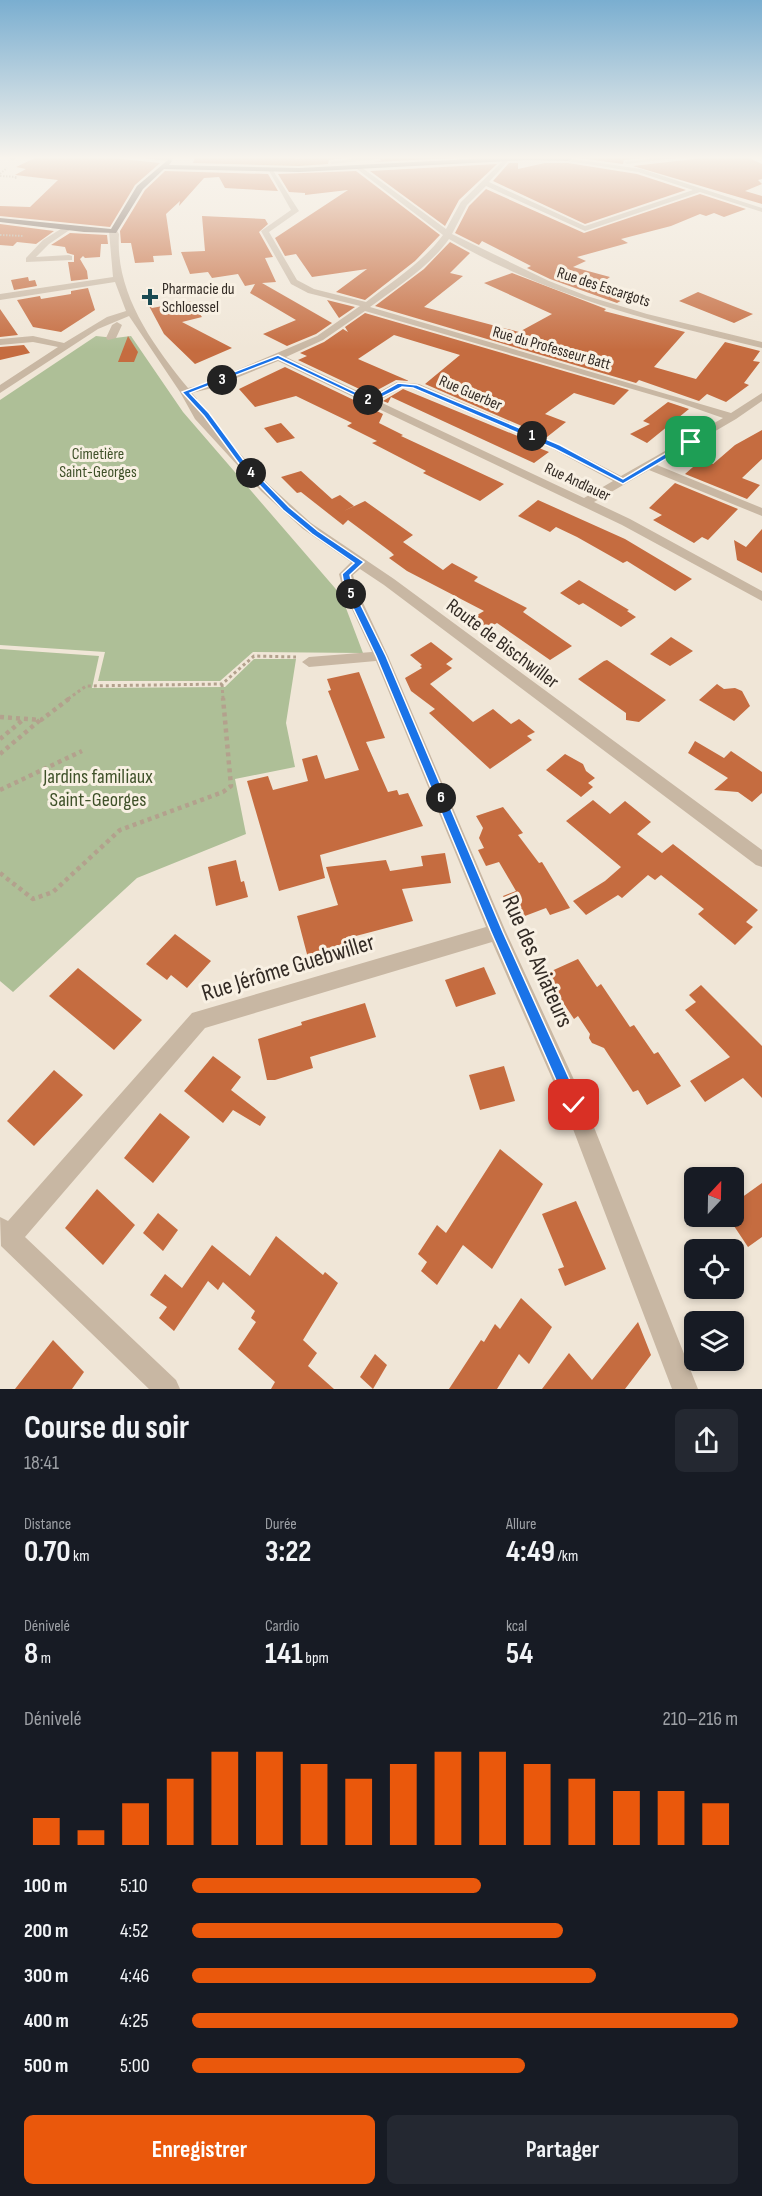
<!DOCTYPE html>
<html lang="fr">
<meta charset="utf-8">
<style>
:root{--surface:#171b24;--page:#242831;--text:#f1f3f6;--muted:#9ea1a6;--accent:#ea580c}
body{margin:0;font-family:"Sofia Sans Condensed",sans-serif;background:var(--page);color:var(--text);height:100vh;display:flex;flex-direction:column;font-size:22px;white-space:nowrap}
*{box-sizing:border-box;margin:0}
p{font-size:20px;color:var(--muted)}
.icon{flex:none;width:33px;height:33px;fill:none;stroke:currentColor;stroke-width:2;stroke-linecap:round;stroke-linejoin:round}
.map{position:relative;height:1389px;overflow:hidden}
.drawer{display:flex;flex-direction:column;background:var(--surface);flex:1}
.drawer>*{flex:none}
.needle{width:39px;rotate:22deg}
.controls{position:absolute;left:684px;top:1167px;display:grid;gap:12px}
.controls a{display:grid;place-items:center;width:60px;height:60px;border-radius:9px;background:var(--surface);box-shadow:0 3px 9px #0003;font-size:30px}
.pin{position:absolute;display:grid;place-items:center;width:51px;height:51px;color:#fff;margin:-26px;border-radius:12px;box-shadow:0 3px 9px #0006}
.km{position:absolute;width:30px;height:30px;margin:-15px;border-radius:50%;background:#222;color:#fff;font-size:16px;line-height:30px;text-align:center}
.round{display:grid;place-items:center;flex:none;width:63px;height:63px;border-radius:9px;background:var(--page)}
.headline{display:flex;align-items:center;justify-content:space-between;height:102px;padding:0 24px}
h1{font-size:33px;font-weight:700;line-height:45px}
.stats{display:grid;grid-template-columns:repeat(3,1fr);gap:9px;height:102px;padding:6px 24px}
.stats div{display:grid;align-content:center}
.stats b{font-size:30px;font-weight:700}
.stats small{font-size:16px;font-weight:400}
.stats p{font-size:16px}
.chart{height:168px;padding:12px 24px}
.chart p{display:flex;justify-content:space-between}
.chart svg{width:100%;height:108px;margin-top:6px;stroke:var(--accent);stroke-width:6}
.action{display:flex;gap:12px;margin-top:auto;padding:12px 24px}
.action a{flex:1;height:69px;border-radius:9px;background:var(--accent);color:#fff;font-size:24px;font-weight:700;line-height:69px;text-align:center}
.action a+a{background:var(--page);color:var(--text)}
ul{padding:0 24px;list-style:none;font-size:20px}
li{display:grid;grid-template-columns:96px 72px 1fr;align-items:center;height:45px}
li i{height:15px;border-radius:8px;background:var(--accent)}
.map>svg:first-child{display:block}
</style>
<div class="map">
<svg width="762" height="1389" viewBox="0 0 762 1389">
<rect width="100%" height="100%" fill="#f0e6d7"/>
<path fill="#aebf97" d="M96,336l19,2 16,-2 52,76 158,183 22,58 -110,-1 -33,29h-122l7,-29 -105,-7v-245z
M0,649l99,7 -7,32 133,-1 29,-28h42l-10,64 9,44 -60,12 11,55 -109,44 -124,114 -13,-11z"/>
<path fill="#c56c40" d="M39,156h54l67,7 -25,22 -25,42 -110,-11v-10l30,1 28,-27 -43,-5 11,-6 -10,-2z
M241,156h54l1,3 62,-3 -29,4 -1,4 -29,2 -106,-3 2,-5h45z
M379,156h114l-119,6 7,-1z
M576,156h62l3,2 -17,2 -1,4 -51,-7z
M720,156h25l17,8v15l-4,1 4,4 -17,7 17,5v8l-129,-38z
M509,163h9v6l27,-6h23l69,11 49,16 -101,34 -92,-43z
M497,164l-38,36 -14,26 -75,-55z
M165,171l103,3 10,17 -53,-3 -6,-11 -15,1 -25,28 1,-5 -14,13 6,41 -19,1 1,6 -19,1 -4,-20h-10l-1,-12 25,-41z
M356,171l84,64 -25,26 -50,39 -29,-8 31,-23 -55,8 -16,-23 -11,2 -10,-18 73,-48 -43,5v-2l-16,-1 -11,-18z
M486,189l98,44 116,-39 46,15 -22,8 -10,-4 -8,3 -6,-2 -29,12 -50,13 7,4 -51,14 9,4 -13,6 37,10 -11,8 32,10 -14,8 -67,-24 -23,-11 4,-2 -49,-25 -3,4 -24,-12 14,-27z
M202,216l63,3 3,5 -9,8 14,25 -8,1 11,24 -14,1 70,40 -16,11 -29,12 -24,-12 33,-14 -46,-27 5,-9 -10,2 -7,-12 -26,4 -4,-6 -18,2 -9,-22 24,-1z
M0,224l54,7 -18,13 -19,-2 -4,4 -13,-1z
M70,233l37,2 1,9h-7l-1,13 -15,1 -2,-2 -3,3 7,12 1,8 -17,2 -3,-19h6v-7l-7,-2 -2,-6 -14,-2z
M450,242l20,11 -20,20 13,3 -39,31 95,25 33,-18 -68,-31 28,-10 94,36 -2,2 81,21 -31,35 42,12 29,-37 35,9 -7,10 7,1 -16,21 5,2 -23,17 -19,-8 -8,7 -60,-21 -3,3 -261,-77 49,-37z
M28,277l1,4 6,-1 2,6 -23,4 -3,-10z
M88,288l7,22 -34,22 -28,-5 -16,-27 23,-4 1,3 30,-5v-3z
M698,292l55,22 -19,9 -55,-22z
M327,300l28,7 -16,11z
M190,301l12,16 -20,5 50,26 -37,16 -31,-30 -15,-28 3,2z
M0,309l18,26 -18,2z
M365,313l264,77 -15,15 -40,-12 -29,21 21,8 -19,15 -122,-53 35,-29 -66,-20 -36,24 51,22 -13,-1 -26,14 -72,-34 9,-4 -7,-3 24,-11 19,-13 5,3 -3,-5z
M128,336l10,16 -4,10h-16z
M24,345l6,8 -30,7v-13z
M285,367l98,47 -4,9 24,12 -2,1 103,48 -24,17 -57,-28 3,-2 -54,-28 5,-2 -30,-15 5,-3 -56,-27 -41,11 -16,-18z
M403,389l134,55 -3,2 15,6 -15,11 -143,-66 -3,6 -5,-2z
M668,402l21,7 -42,34 -17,-9 20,-10 -7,-3z
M281,423l14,15 -18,5 -13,-15z
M762,430v29l-20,19 18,7 -13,14 -62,-25 16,-14 12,4 22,-19z
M301,471l31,28 8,-4 14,11 -10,5 21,-10 48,34 -10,7 40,28 9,-7 26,14 -4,4 53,27 -4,4 49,34 -22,14 -53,-37 -10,6 -15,-11 12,-7 -77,-40 -18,-13 5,-3 -3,-3 -43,-32 -5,5 -42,-33 -4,1 -16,-16z
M675,483l63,26 -30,31 -6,-3 -8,6 -41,-23 9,-5 -13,-7z
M538,500l87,39 67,40 -17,12 -48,-30 -4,2 -46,-26 -21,-10 -6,5 -32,-16z
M762,529v44l-25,-13 -3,-20 12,7z
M579,580l50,30 -2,1 9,6 -15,10 -38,-24 -4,2 -19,-12z
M671,637l22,14 -23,15 -20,-12z
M431,642l22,17 -7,5 6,4 -22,16 43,38 20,-13 18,15 8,-5 16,13 -8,4 5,4 -42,29 -61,-56 6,-4 -24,-18 -6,-13 17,-10 -2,-2 2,-1 -12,-10z
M607,660l59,40 -27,22 -13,-2v-7l-48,-34 26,-18z
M359,672l26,66 -19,4 22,50 9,-2 2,5 9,-2 15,33 -103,29 5,23 -46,13 -32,-110 21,-5 5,14 35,-9 -6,-22 15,-4 8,24 34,-9 -31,-79 3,-1 -4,-11z
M717,684l7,5 11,-1 7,3 8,15 -16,15 -35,-21z
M695,741l29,17 7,-7 31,21v21l-10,9 -14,-10 -24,-2 14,-12 -40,-25z
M565,754l18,10 3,7 9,7 -7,5 5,4 -12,10 -35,-27z
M593,800l17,14 15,-13 26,21 -14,12 25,19 11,-9 85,66 -12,12 7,5 -18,18 -37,-31 6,-5 -43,-34 -6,5 -7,-5 -26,23 -4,-3 -32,20 -13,-14 32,-20 16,-14 -55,-46z
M503,807l20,26 -5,2 21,28 3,-1 28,46 -20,7 -4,-7 -29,11 -14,-23 13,-5 -17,-29 -13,4 -8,-16 6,-2 -5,-10 4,-10 -7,-12z
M445,853l6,30 -49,6 11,32 -61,16 2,8 -46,13 -11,-42 41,-11 -12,-38 60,-7 4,11 33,-5 -2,-10z
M236,860l5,22 3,-1 4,16 -32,9 -8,-39z
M175,934l36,27 -24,27 -16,-13 -4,5 -21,-16z
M578,959l19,28 4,-3 29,43 4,-2 20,29 4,-2 23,34 -34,19 -9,-15 -5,2 -29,-44 -12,-5 -3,-5 1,-4 -12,-18 -4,3 -22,-33 3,-2 -8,-11z
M484,967l12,27 -40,13 -11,-27z
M78,968l64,52 -28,30 -65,-54z
M701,985l61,61v52l-19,-20 -38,24 -15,-21 40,-24 -45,-47 11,-8 -7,-7z
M365,1003l11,34 -66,20 3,11 -38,12h-8l-9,-41 44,-14 -1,-3z
M213,1056l28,21 -10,13 35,27 -6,9 -27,-16 -10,13 -39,-32z
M504,1066l11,35 -35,9 -11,-35z
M54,1070l29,25 -49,51 -27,-25z
M160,1113l30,24 -37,46 -29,-25z
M500,1149l43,35 -51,85 -29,-24 -26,40 -16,-14 6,-9 -9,-8 19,-29 9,8z
M762,1183v54l-14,10 -14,-21v-23z
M97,1189l38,36 -32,40 -38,-37z
M576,1201l30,68 -41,17 -7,-17 6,-2 -22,-53z
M158,1213l20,17 -15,21 -20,-18z
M276,1236l47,39 2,-3 13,11 -35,57 14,13 -9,13 26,23h-63l4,-7 -37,-33 18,-27 -5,-4 4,-7 -32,-29 -5,8 -10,-9 -34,50 -15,-13 8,-11 -17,-12 15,-21 17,14 30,-43 38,31z
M521,1298l31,29 -23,37 -10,-10 -22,35h-48l32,-49 3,2 11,-18 5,5z
M638,1322l13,33 -26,34h-83l27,-36 23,27z
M53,1340l31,32 -12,17h-57z
M375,1354l12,11 -14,24 -13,-12z"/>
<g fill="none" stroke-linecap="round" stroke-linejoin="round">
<path stroke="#b3a18d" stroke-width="2" stroke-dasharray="1.5 1.5" stroke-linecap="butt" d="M0,174l7,-6
M0,176l17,1 -3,2
M0,235l24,1"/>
<path stroke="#b3a18d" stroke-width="3" stroke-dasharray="3 3" stroke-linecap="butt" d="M222,684l1,15
M68,699l18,-13 136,-2 32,-28 42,1"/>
<path stroke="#b3a18d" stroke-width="4.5" stroke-dasharray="4 4" stroke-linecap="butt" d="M0,717l41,3 29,-22
M0,739l24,-20
M0,754l40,-34
M0,790l82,-39
M0,873l33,26 20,-7 67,-62 103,-38 8,-6 -8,-88"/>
<path fill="#c8b7a3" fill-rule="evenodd" d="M13,156h6l-6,5 -3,-2z
M133,156h43l-6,6z
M371,156h6l2,3 -47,5 -3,-2z
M672,156h20l-65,8 -3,-2z
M507,157l2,3 -20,22 96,44 108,-36 -55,-18 -70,-11 -2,-3 75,11 121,39v4l-62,-20 -115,39 -99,-45 -19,19 -15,29 97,47 38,15 60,18 115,28v6c-111,-27 -213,-51 -313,-109 -20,28 -52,48 -79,68l361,106 31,-20v8l-26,18 -79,46 105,43v8l-113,-46 -55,32 36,17 132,72v10l-140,-76 -344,-164 -66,27 -20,5 5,6 -2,2 9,14 65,70 42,38 83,56 368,271v17l-6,-2 -372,-280 -24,-16 -7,6 4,15 31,66 118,276 76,165 116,292h-26l-107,-281 -73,-166 -287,86 -180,209 151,143 4,9h-31l-148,-143 -1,-29 8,4 184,-208 294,-86 -110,-266 -67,6 -7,-5 7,-5 63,-5 -29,-62 -4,-16 12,-12 -48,-33 -42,-38 -66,-72 -15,-27 -51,-76 -31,13 -98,64v-8l58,-38 -25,-5 -33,3v-6l33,-3 31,7 43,-26 19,-6 -11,-29 -115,18v-6l113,-17 -4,-46 7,-2 3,5c-4,59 33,110 69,154l16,-4 113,-48 43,-30 -52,-13 -17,-9 -30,-53 30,-21 -23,-41h4l27,42 -30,21 28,48 17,9 52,13c27,-21 57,-40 77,-67l-86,-66v-2h4l85,62 15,-27zM365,311l315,92 43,15 -102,58 -60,-31 -142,-61 -22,-2 -27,15 -84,-40 37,-17zM403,387l10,2 140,60 60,32 -29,17 -206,-97z
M64,227l7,2 -22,15 -13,13 33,-2 3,1v4l-46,2v-4l17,-18z
M117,322l5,3 -6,13 -8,2 -2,-2 6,-13z"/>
<path fill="#756356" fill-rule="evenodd" d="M528,156l40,1 3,2 -3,2 -40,-1 -229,12 -135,-3 -21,20 -27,44 -32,-1 -84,-10v-4l111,11 26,-43 32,-27 3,2 -3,4 130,3z"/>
</g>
<linearGradient id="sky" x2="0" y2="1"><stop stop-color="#7aaed0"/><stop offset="0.45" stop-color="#f8f4ed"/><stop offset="1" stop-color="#f8f4ed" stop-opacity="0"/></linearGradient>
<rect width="762" height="350" fill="url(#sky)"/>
<path fill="#1a73e8" stroke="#fff" stroke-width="1.5" d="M278,355l92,44 28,-16 19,2 143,60 63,34 65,-39 7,2 -72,42 -68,-35 -142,-61 -11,-1 -32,16 -92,-44 -88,34 19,20 36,49 44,45 29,24 46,31 -14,13 4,16 32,65 117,276 76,168 2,5 -2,5 -5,2 -5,-2 -78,-178 -115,-276 -31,-65 -3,-17 12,-11 -42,-29 -29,-24 -43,-45 -36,-49 -22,-24z"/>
<path fill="#1b4b53" stroke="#f8f0e3" stroke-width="2" d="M147 288h6v6h6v6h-6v6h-6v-6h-6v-6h6z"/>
<g text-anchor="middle" stroke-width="6" stroke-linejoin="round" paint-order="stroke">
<g font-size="16" fill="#332b25" stroke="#f8f0e3">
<text transform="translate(604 286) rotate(18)" y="6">Rue des Escargots</text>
<text transform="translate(552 347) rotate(16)" y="6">Rue du Professeur Batt</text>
<text transform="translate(471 392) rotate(23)" y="6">Rue Guerber</text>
<text transform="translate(578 481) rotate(25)" y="6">Rue Andlauer</text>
</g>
<g font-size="16" fill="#332b25" stroke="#f8f0e3" text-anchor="start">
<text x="162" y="294">Pharmacie du<tspan x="162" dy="18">Schloessel</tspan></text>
</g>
<g font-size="16" fill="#3f5129" stroke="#f8f0e3">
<text x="98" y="459">Cimetière<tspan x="98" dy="18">Saint-Georges</tspan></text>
</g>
<g font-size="20" fill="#332b25" stroke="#f8f0e3">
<text transform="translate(503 643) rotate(37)" y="7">Route de Bischwiller</text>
</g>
<g font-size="20" fill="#3f5129" stroke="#f8f0e3">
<text x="98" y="783">Jardins familiaux<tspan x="98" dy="23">Saint-Georges</tspan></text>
</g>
<g font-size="24" fill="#332b25" stroke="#f8f0e3">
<text transform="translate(538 961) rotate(66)" y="8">Rue des Aviateurs</text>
<text transform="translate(288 967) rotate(-17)" y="8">Rue Jérôme Guebwiller</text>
</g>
</g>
</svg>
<div class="controls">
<a><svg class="needle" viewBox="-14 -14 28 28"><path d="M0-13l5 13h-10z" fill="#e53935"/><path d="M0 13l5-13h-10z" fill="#9ea1a6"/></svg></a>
<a><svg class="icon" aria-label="locate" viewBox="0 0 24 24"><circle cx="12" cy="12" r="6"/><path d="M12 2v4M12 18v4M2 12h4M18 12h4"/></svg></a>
<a><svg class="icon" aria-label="layers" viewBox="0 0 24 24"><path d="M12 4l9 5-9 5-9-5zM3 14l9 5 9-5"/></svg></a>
</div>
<div class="pin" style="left:691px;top:442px;background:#1e9e55"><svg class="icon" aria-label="arrive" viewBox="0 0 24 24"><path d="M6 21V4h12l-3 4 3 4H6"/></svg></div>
<div class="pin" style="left:574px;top:1105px;background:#d93025"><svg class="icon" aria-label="check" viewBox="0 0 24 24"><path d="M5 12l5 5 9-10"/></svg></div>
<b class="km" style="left:532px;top:436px">1</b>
<b class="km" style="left:368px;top:400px">2</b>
<b class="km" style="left:222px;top:380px">3</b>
<b class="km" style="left:251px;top:473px">4</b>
<b class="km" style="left:351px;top:594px">5</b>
<b class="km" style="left:441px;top:798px">6</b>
</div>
<section class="drawer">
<div class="headline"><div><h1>Course du soir</h1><p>18:41</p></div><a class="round"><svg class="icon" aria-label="share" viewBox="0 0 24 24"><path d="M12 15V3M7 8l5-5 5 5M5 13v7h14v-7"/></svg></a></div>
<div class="stats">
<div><p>Distance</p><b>0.70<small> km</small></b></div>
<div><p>Durée</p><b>3:22</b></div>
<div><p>Allure</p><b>4:49<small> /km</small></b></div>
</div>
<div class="stats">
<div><p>Dénivelé</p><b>8<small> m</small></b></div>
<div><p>Cardio</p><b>141<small> bpm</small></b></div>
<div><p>kcal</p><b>54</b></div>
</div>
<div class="chart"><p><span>Dénivelé</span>210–216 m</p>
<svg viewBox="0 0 160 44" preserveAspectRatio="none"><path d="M5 44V33M15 44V38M25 44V27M35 44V17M45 44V6M55 44V6M65 44V11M75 44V17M85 44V11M95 44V6M105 44V6M115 44V11M125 44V17M135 44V22M145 44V22M155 44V27"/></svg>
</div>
<ul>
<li><b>100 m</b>5:10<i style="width:53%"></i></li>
<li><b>200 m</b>4:52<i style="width:68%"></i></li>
<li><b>300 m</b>4:46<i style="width:74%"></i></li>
<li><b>400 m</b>4:25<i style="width:100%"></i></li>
<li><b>500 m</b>5:00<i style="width:61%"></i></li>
</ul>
<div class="action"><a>Enregistrer</a><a>Partager</a></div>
</section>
